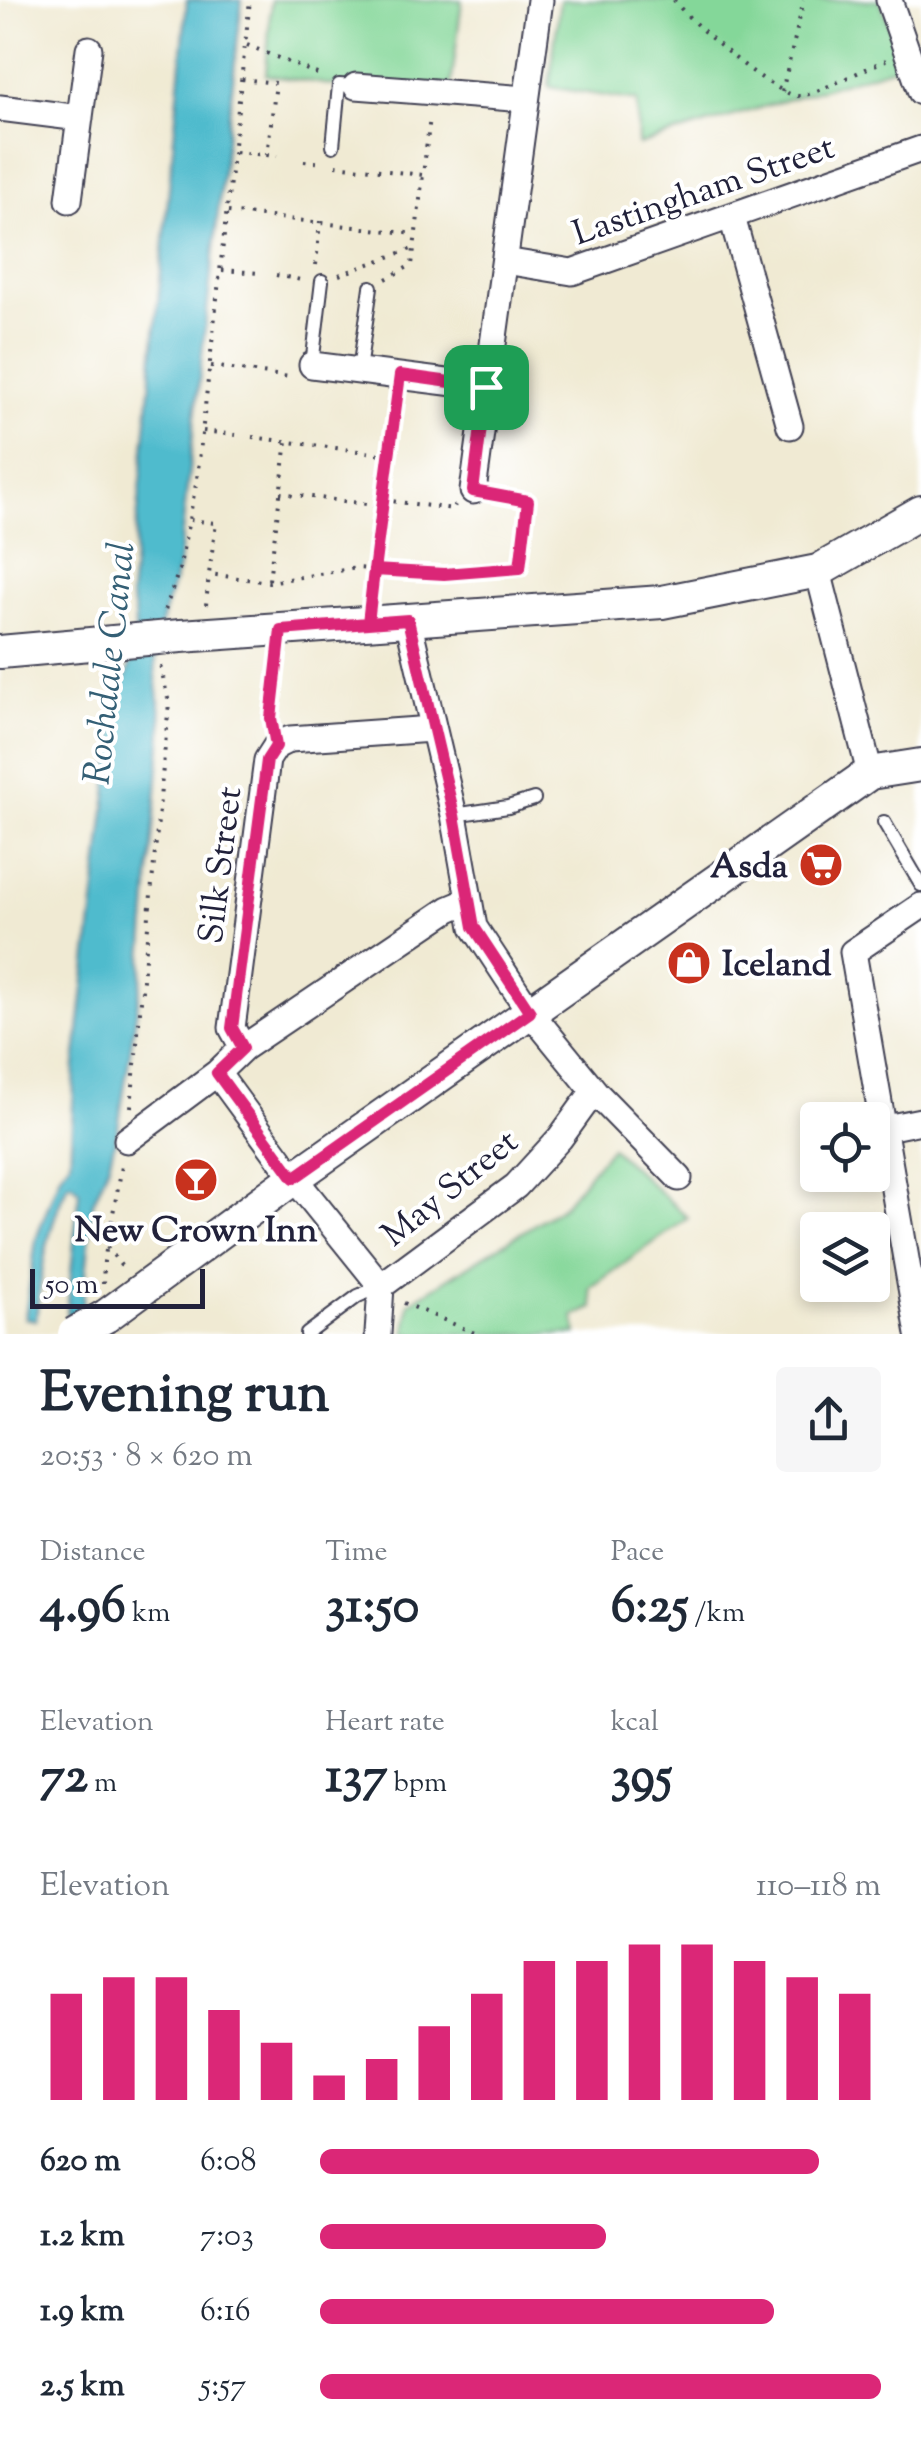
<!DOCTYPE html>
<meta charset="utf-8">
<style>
:root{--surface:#fff;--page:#f6f6f7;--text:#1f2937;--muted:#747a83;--accent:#db2777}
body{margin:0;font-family:"Sorts Mill Goudy",serif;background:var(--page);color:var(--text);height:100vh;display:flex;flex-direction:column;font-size:38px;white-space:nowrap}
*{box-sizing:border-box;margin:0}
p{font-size:32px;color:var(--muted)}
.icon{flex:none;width:55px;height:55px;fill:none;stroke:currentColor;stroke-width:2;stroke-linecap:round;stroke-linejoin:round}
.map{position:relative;height:1334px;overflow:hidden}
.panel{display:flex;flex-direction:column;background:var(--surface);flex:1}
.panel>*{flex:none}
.fabs{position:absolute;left:800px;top:1102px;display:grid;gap:20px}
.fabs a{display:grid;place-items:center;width:90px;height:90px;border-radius:10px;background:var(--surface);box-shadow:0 5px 15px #0003;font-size:50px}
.scale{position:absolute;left:30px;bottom:25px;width:175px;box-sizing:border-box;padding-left:10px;border:5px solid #22223b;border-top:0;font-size:28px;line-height:35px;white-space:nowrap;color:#22223b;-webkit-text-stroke:8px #fff;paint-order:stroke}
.pin{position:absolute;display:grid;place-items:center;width:85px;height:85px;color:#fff;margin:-42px;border-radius:20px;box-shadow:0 5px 15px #0006}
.round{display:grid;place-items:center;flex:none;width:105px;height:105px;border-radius:10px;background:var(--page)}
.summary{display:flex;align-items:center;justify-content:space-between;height:170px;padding:0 40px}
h1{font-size:55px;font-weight:700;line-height:75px}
.metrics{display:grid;grid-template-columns:repeat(3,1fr);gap:15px;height:170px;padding:10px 40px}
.metrics div{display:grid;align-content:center}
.metrics b{font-size:50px;font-weight:700}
.metrics small{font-size:28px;font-weight:400}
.metrics p{font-size:28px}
.chart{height:280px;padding:20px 40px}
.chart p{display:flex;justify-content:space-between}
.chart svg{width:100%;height:180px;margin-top:10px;stroke:var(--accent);stroke-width:6}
ul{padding:0 40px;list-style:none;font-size:32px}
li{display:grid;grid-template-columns:160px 120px 1fr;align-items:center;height:75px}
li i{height:25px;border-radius:12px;background:var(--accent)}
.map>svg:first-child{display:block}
</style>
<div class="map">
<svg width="921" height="1334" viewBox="0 0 921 1334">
<rect width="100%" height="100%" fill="#fff"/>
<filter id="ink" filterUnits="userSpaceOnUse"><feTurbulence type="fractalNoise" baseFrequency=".01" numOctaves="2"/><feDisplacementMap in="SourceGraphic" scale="20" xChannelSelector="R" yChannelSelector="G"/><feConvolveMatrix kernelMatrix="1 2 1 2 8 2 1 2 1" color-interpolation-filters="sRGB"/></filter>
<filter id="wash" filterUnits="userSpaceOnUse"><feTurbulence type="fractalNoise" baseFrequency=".0048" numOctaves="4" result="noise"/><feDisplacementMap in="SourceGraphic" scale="40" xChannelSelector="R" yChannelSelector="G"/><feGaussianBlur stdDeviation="2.25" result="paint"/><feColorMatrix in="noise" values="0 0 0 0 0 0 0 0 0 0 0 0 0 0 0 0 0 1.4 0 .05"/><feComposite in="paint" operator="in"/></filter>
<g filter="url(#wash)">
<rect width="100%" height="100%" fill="#f0ead3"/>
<path fill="#84d799" stroke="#537c6a" stroke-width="2.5" d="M271,0h191l-13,103 -183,-28z
M560,0h320l24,64 -266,81 -1,-44 -88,-14z
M611,1147l77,71 -98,70 3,20 -19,8 3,18h-171l3,-31 153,-96z"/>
<path fill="#50bbcd" stroke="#396e84" stroke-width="2.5" d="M187,0h55l-64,568c-10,34 -26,71 -22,108 2,19 6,36 6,55l-21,252 -23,145 -9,36 -16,39 -13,131h-15l14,-143 -6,-7h-5c-21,44 -27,88 -32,136l-11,-2 11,-79 24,-65 10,-13 5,-97 44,-372c15,-26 21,-67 11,-96z"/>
</g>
<g filter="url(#ink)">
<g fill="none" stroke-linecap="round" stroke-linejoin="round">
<defs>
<path id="service" d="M333,146l6,-61 17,1
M312,365l10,-84
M359,370l12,-83
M454,815l54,-8 26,-8
M884,822l37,63
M307,1334l51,-38 23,-10"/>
<path id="minor" d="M889,0l32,92
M356,86l170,13
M0,108l80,10
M69,200l20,-151
M732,217l58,209
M505,261l67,11 349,-123
M312,365l174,22
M473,491l67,-491
M818,571l52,202
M408,620l46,195 20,112 56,85 66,81 83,85
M243,1048l-11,-20 35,-268 9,-14 14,-7 142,-10
M217,1073l77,105 87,108 -3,48
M886,1128l35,-7
M127,1140l90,-67 26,-25 206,-139 19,-8
M381,1286l135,-100 44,-48 34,-47
M919,1334l-66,-382 68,-46"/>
<path id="tertiary" d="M181,636l481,-34 156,-31 103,-59
M0,652l113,-10
M106,1316l188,-138 576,-405 51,-8"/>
</defs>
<use href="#service" stroke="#414052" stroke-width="16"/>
<use href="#minor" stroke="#414052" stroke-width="29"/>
<use href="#tertiary" stroke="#414052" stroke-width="36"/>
<path stroke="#414052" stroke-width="4" stroke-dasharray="2.5 8" stroke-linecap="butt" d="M674,0c14,21 103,99 127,96 15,-2 67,-29 85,-36
M247,45l75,31
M242,79l34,4 -9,72
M782,92l22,-92
M235,152l42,4
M304,161l20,2
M336,165l87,10 7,-58
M228,212l187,22
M316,265l4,-44
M222,270l38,3
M276,275l30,6
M339,275l75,-27
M386,279l26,-14 11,-90
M211,366l79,11
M203,431l33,4
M252,437l137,18
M280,493l102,13
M497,495l31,6 -11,83
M383,500l70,9 2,-4
M190,520l26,3 -7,51 60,8 88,-14 86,6 76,-7
M269,580l18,-139
M371,594l25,-194
M206,605l3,-31
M165,610l14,-40 18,-91 53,-479
M271,720l8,-65
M131,1107l38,-404 -9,-39
M107,1247l15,20
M103,1284l1,-23 19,-100
M404,1303l73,31"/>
<use href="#service" stroke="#fff" stroke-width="12"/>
<use href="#minor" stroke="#fff" stroke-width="25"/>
<use href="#tertiary" stroke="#fff" stroke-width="32"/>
<defs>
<path id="tertiary-bridge" d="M113,642l68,-6
M74,1334l32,-18"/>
</defs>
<use href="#tertiary-bridge" stroke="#414052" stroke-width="36" stroke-linecap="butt"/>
<use href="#tertiary-bridge" stroke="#fff" stroke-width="32"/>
</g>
</g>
<g fill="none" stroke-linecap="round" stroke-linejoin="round" filter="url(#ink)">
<defs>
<path id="route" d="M486,387l-86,-12c-11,83 -23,165 -32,248l40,-3 46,195 20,112 56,85 -236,166 -77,-105 26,-25 -11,-20 35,-268 9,-14 -5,-28 10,-88 87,-7 6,-53 70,4 76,-6 8,-67 -55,-10 13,-104"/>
</defs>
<use href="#route" stroke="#fff" stroke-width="20"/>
<use href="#route" stroke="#db2777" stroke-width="12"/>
</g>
<defs>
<symbol id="supermarket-disc" viewBox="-11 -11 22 22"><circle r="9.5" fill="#c8321e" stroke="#fff"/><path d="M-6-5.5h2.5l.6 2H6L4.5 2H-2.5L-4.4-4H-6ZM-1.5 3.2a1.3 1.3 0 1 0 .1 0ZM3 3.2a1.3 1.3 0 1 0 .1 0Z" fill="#fff"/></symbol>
<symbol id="shop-disc" viewBox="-11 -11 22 22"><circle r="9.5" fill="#c8321e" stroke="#fff"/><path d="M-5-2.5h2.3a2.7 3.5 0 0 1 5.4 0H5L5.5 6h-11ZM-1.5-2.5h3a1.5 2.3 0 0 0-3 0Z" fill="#fff"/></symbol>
<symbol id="bar-disc" viewBox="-11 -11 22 22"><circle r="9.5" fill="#c8321e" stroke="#fff"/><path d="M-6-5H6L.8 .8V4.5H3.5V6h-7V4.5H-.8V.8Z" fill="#fff"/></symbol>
</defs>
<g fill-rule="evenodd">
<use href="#supermarket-disc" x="796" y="840" width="50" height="50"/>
<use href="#shop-disc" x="664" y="938" width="50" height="50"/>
<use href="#bar-disc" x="171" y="1155" width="50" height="50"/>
</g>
<g text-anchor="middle" stroke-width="8" stroke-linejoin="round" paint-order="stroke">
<g font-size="35" fill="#22223b" stroke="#fff">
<text transform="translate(703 189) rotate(-19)" y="12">Lastingham Street</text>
<text transform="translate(219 865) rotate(-83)" y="12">Silk Street</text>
<text transform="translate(449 1187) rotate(-39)" y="12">May Street</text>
</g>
<g font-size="35" font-weight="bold" fill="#22223b" stroke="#fff" text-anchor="end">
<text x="788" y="877">Asda</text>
<text x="722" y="975" text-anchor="start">Iceland</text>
<text x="196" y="1241" text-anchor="middle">New Crown Inn</text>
</g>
<g font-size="38" font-style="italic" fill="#345f75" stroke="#fff">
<text transform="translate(108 663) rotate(-84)" y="13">Rochdale Canal</text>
</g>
</g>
</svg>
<div class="fabs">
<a><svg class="icon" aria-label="locate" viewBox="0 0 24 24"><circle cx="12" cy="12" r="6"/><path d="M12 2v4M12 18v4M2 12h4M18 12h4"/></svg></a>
<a><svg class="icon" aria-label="layers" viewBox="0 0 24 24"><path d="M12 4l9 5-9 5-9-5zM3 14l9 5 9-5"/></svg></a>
</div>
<div class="scale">50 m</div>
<div class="pin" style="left:486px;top:387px;background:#1e9e55"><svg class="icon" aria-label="arrive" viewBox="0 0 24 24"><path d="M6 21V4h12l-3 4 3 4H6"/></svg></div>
</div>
<section class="panel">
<div class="summary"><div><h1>Evening run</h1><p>20:53 · 8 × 620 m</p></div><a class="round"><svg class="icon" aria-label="share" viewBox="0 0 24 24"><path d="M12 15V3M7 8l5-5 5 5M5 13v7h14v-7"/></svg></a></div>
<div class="metrics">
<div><p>Distance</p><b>4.96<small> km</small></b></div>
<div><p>Time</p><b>31:50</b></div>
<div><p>Pace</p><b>6:25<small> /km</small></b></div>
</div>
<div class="metrics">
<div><p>Elevation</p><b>72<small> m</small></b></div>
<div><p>Heart rate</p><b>137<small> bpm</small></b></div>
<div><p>kcal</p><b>395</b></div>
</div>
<div class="chart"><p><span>Elevation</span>110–118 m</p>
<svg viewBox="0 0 160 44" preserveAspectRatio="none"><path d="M5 44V18M15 44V14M25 44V14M35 44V22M45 44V30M55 44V38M65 44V34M75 44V26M85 44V18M95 44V10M105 44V10M115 44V6M125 44V6M135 44V10M145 44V14M155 44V18"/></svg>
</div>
<ul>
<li><b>620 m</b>6:08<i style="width:89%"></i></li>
<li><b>1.2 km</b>7:03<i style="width:51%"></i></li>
<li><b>1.9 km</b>6:16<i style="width:81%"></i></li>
<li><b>2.5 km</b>5:57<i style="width:100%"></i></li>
</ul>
</section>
